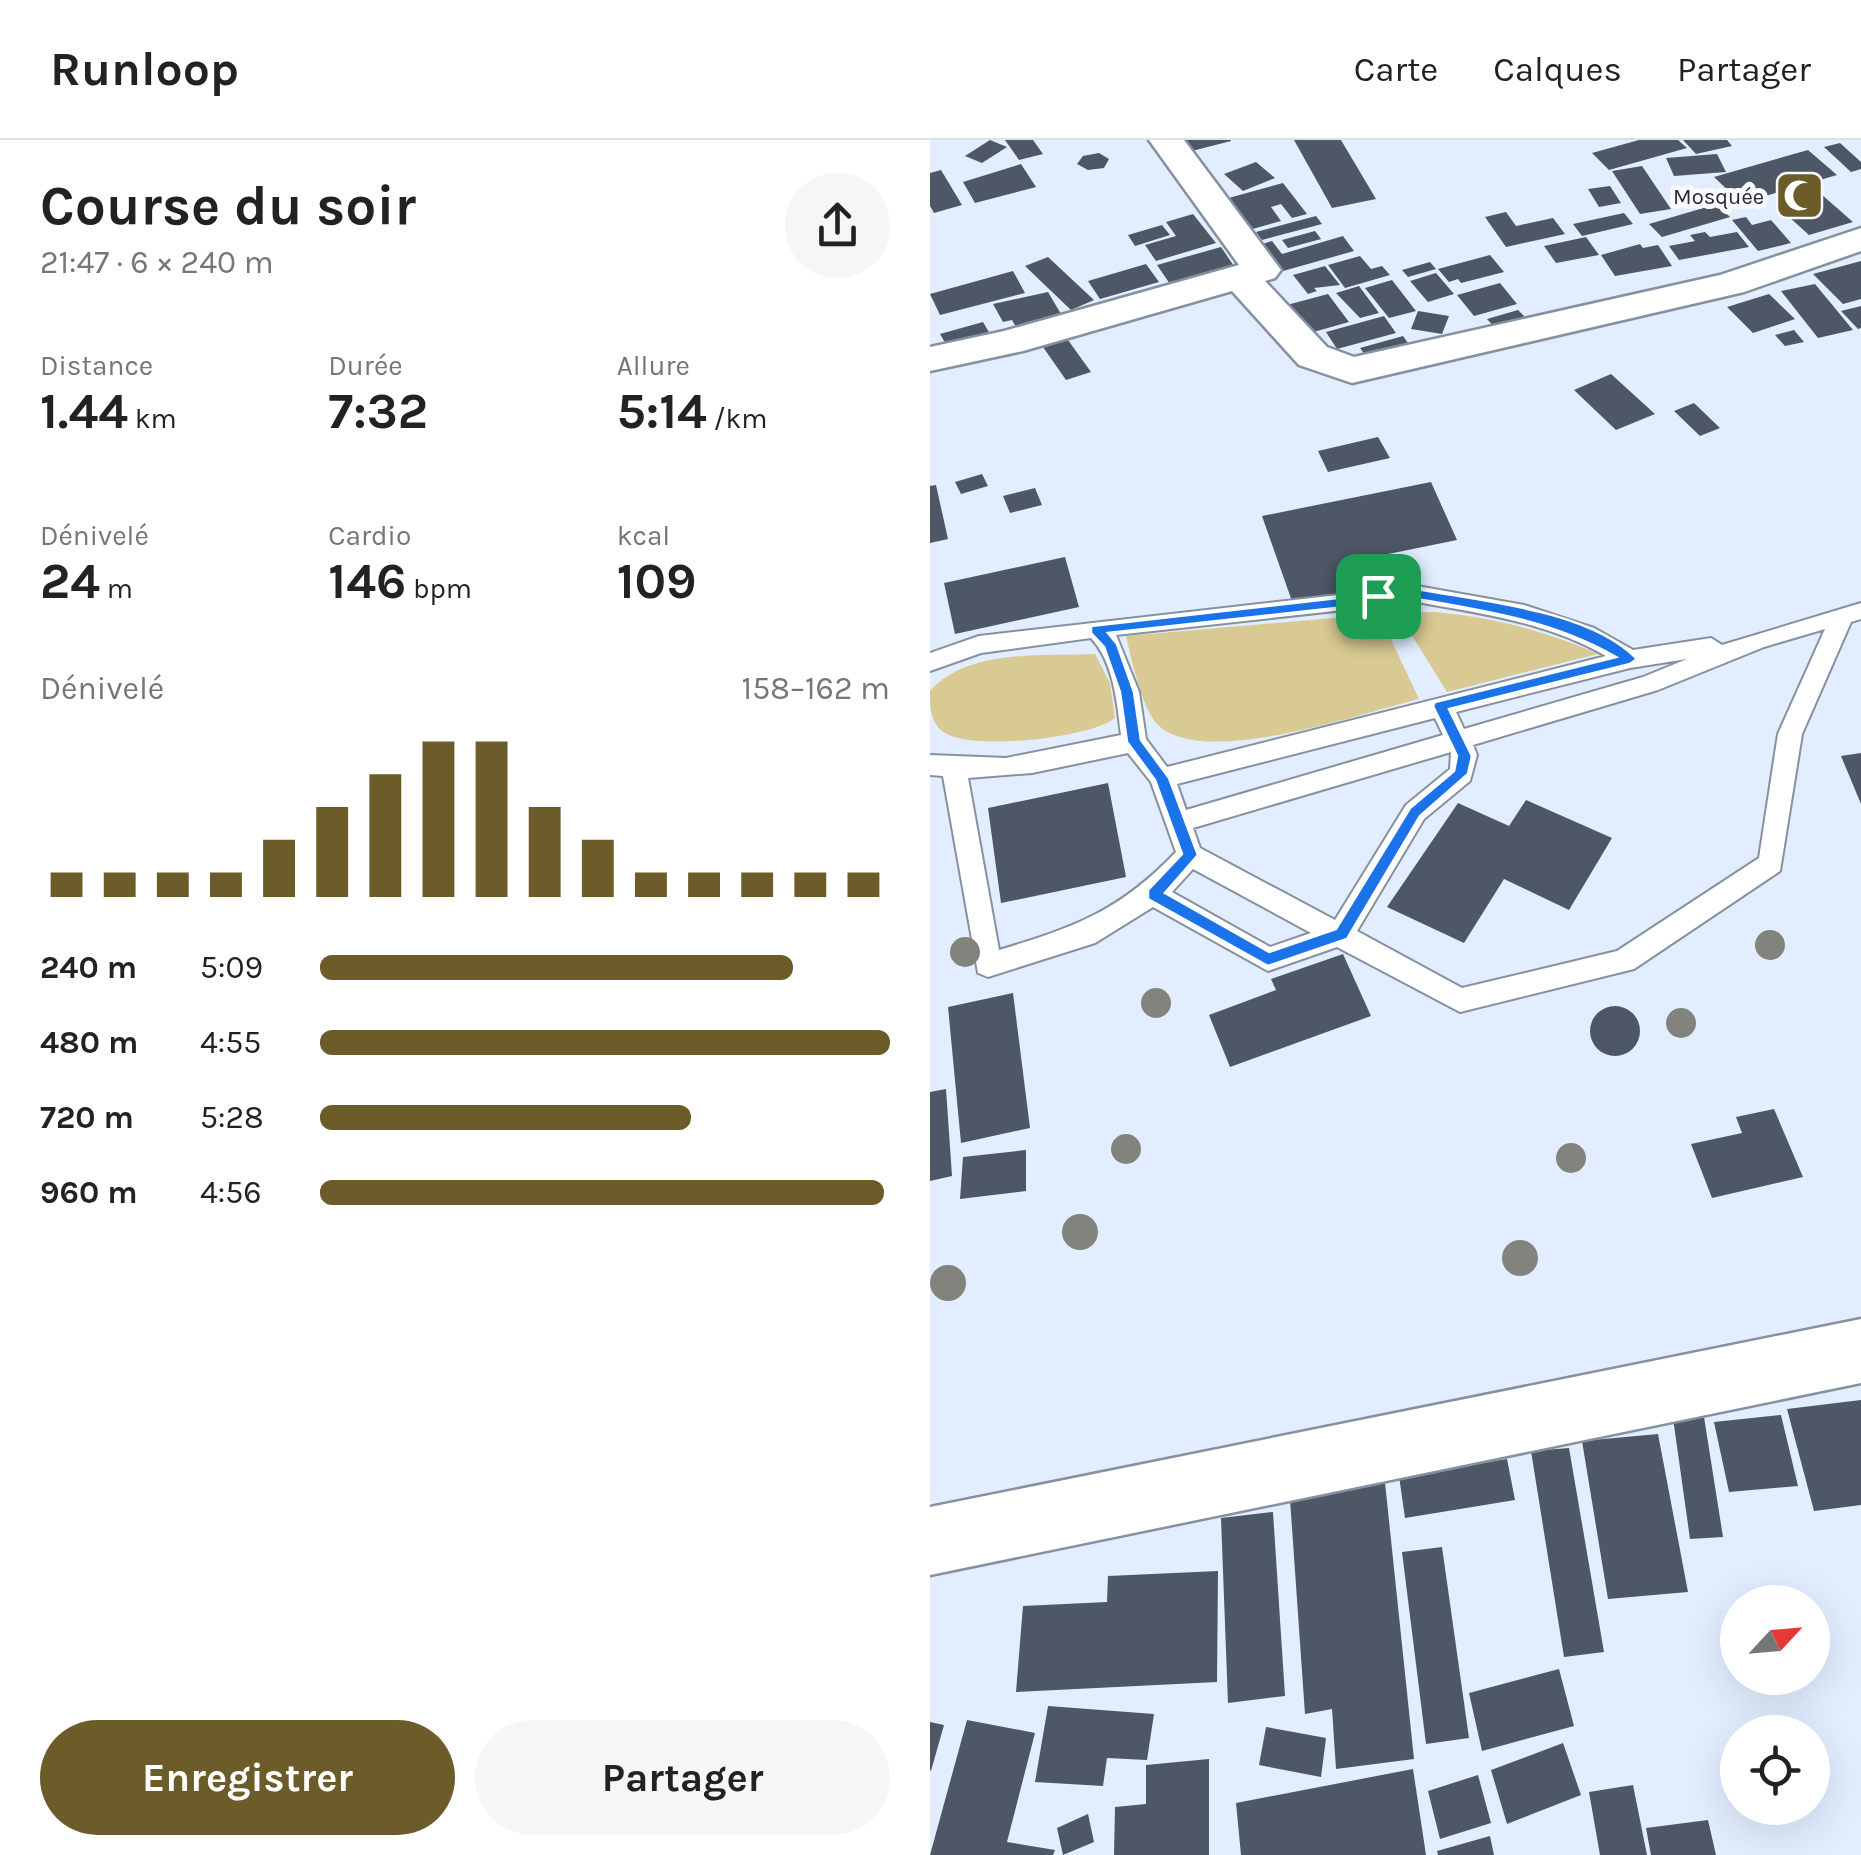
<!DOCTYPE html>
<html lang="fr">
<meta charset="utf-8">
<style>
:root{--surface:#fff;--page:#f6f6f6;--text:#222;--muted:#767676;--line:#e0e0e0;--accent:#6b5c29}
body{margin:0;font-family:Karla,sans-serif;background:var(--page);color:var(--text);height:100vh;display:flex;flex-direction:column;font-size:38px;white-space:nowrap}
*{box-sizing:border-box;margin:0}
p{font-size:32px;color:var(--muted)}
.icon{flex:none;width:55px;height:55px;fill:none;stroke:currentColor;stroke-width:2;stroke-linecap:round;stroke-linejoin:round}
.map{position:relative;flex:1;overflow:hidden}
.drawer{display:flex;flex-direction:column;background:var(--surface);width:930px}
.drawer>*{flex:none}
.needle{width:65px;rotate:64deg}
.fabs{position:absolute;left:790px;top:1445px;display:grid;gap:20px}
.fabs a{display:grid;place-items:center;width:110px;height:110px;border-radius:50%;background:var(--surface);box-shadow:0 10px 40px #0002;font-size:50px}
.pin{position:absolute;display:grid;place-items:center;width:85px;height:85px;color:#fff;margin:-42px;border-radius:20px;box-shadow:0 5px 15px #0006}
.round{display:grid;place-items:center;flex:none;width:105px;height:105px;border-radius:52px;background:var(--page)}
.headline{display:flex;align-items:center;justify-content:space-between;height:170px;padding:0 40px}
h1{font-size:55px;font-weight:700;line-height:75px}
.figures{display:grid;grid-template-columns:repeat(3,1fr);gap:15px;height:170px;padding:10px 40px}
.figures div{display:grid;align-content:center}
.figures b{font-size:50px;font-weight:700}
.figures small{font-size:28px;font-weight:400}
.figures p{font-size:28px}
.chart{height:280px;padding:20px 40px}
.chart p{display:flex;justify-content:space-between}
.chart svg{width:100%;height:180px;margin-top:10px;stroke:var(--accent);stroke-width:6}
.action{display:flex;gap:20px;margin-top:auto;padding:20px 40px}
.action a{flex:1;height:115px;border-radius:60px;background:var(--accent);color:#fff;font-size:40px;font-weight:700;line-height:115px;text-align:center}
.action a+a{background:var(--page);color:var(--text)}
ul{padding:0 40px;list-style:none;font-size:32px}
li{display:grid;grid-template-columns:160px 120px 1fr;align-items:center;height:75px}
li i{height:25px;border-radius:12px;background:var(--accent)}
header{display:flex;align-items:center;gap:60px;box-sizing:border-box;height:140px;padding:0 50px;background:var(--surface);border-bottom:2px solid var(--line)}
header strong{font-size:48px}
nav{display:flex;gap:55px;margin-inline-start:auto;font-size:35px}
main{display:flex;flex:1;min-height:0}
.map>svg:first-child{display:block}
</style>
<header>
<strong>Runloop</strong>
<nav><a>Carte</a><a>Calques</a><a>Partager</a></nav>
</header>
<main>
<section class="drawer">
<div class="headline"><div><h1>Course du soir</h1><p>21:47 · 6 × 240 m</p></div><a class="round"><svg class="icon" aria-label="share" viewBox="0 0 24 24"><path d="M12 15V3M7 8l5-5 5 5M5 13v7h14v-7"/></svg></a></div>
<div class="figures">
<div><p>Distance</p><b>1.44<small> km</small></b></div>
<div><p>Durée</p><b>7:32</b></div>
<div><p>Allure</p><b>5:14<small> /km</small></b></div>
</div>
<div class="figures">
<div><p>Dénivelé</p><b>24<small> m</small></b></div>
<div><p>Cardio</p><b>146<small> bpm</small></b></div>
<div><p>kcal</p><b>109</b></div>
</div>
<div class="chart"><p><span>Dénivelé</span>158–162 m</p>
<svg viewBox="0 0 160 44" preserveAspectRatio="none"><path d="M5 44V38M15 44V38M25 44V38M35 44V38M45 44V30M55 44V22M65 44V14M75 44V6M85 44V6M95 44V22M105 44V30M115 44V38M125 44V38M135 44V38M145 44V38M155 44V38"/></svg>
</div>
<ul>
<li><b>240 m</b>5:09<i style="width:83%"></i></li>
<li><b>480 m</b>4:55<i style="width:100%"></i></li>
<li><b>720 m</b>5:28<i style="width:65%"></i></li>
<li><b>960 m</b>4:56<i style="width:99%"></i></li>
</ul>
<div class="action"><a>Enregistrer</a><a>Partager</a></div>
</section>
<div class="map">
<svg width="931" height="1715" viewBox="0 0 931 1715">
<rect width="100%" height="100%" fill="#e2eeff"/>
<path fill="#d9c993" d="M505,472c56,5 112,19 163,42l-151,38 -49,-79z
M449,474l40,85c-58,14 -217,71 -262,25 -15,-16 -26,-66 -31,-88z
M165,514l15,29 5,35c-25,20 -142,33 -170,15 -15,-9 -15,-27 -15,-42 37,-42 113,-35 165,-37z"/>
<path fill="#4d5765" d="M60,0l17,7 -25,16 -17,-7z
M75,0h28l10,14 -24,6z
M249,0h52v1l-43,11z
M364,0h47l35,59 -44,9z
M709,0h39l9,8 -78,22 -17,-17z
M753,0h44l5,6 -36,8z
M910,3l21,19v7l-10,3 -27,-25z
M878,10l29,25 -96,28 -27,-26z
M169,13l10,6 -5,9 -16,2 -11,-6 6,-8z
M787,14l9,18 -52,4 -8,-18z
M326,22l19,16 -32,13 -19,-17z
M91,24l15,23 -61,16 -12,-21z
M712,26l29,43 -31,5 -28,-43z
M11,30l21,35 -28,8 -4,-7v-33z
M353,43l24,31 -15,4 -11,-14 -10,3 10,14 -32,9 -24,-31z
M680,46l11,17 -22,4 -11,-18z
M891,54l32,28 -44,13 -31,-28z
M787,64l13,13 -68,20 -13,-13z
M576,72l10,14 37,-8 12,16 -59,13 -21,-30z
M694,73l9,11 -51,12 -9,-12z
M263,74l23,29 -60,18 -11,-16 31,-9 -10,-14z
M386,76l6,8 -60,16 -6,-8z
M816,77l6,8 19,-5 20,23 -33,8 -26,-31z
M232,85l8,10 -35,11 -7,-11z
M385,91l6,8 -33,9 -6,-8z
M775,92l5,5 27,-5 12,15 -70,13 -10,-14 26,-5 -5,-6z
M413,96l11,15 -78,22 -17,-28 13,-4 10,13z
M656,97l13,18 -43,8 -12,-17z
M710,104l3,4 15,-3 14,21 -57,10 -14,-21z
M291,107l15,22 -64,18 -15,-22z
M560,115l14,17 -43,11 -3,-4 -9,3 -11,-13z
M430,116l11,13 11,-3 8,9 -45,13 -17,-23z
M118,117l46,43 -23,10 -46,-44z
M931,121v38l-18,5 -30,-30z
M500,122l6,7 -28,8 -6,-7z
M216,124l13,18 -59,17 -12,-18z
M395,126l15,19 -26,3 3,3 -9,3 -15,-19z
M83,131l12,22 -85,22 -10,-21z
M506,133l18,21 -26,8 -18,-21z
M462,140l24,31 -27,7 -24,-30z
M570,143l17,21 -43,12 -17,-21z
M885,144l38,46 -35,8 -37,-47z
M429,146l20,27 -19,5 -24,-25z
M118,152l13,22 -45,13 -4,-7 -9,2 -10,-18z
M398,154l21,28 -46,13 -20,-29z
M839,154l26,25 -42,14 -26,-26z
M931,166v22l-3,1 -17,-18z
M588,170l9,9 -31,10 -9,-10z
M488,171l31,5 -7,18 -31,-5z
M454,176l12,17 -59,16 -11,-17z
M53,182l7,12 -43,12 -7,-12z
M864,190l10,12 -19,4 -10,-11z
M473,196l10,14 -43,12 -10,-14z
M138,200l23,32 -25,8 -23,-33z
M681,234l44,40 -39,16 -42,-40z
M764,263l26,25 -20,8 -26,-25z
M448,297l12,21 -62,14 -10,-21z
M52,334l6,12 -27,8 -6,-12z
M501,342l26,58 -113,23 13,31 -63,13 -32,-91z
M6,345l12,54 -18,4v-57z
M105,348l7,17 -32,8 -7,-17z
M135,417l14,50 -124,27 -11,-51z
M931,613v51l-20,-48z
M178,643l18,94 -125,26 -13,-95z
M596,660l86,38 -43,72 -65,-31 -40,64 -77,-36 71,-104 51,23z
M413,814l28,62 -141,51 -21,-52 67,-25 -5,-11z
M83,853l17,135 -69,15 -13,-136z
M660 891a25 25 0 1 1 50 0a25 25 0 1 1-50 0Z
M16,949l6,87 -22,5v-89z
M844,969l29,68 -91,21 -21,-54 51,-11 -6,-16z
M96,1010v41l-66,8 3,-42z
M931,1260v105l-47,6 -27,-102z
M851,1275l17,71 -69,6 -15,-70z
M774,1277l19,120 -33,2 -17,-121z
M728,1294l30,158 -80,7 -26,-158z
M639,1308l35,204 -40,5 -33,-206z
M577,1319l8,41 -110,18 -6,-42z
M454,1333l30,286 -78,10 -4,-60 -27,5 -16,-229z
M343,1372l12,184 -57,7 -7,-185z
M512,1407l27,191 -43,6 -24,-192z
M288,1431l-1,111 -201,10 7,-86 84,-4 1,-26z
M629,1529l15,57 -92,25 -13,-58z
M118,1566l106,8 -7,46 -40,-2 -4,28 -68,-4z
M37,1580l68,13 -28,109 48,8 -2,5h-123z
M0,1582l14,3 -13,46 -1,-1z
M336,1587l60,11 -5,39 -62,-12z
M633,1603l18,52 -74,29 -16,-54z
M279,1619v96h-95l1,-48 31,-3v-39z
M483,1629l13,86h-185l-5,-52z
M548,1635l13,48 -51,16 -12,-48z
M703,1645l14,70h-47l-11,-63z
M158,1674l6,28 -31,13 -6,-27z
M778,1680l8,35h-65l-5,-27z
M560,1696l4,19h-56l-1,-4z"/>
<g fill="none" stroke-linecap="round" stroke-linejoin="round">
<defs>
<path id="lane" d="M487,446l107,19 70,23 39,22 78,-12 11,7 139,-42v16l-10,3 -49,112 -22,137 -146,98 -174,43 -123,-65 -69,24 -115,-64 -58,36 -107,34 -10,-4 -35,-197 -13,-1v-20l76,3 115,-23c-4,-31 -7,-73 -30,-97l-110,15 -51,18v-18l49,-17zM487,462c66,12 130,20 189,54l-439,111 -21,-28 -7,-47 -23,-57zM895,489l-47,105 -19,124 -142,93 -155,37 -105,-57 67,-112 46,-38 7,-26 -4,-10 185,-55 106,-43zM757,519l-44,18 -179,52 -8,-17 174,-44zM505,578l8,17 -257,75 -9,-26zM521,612l-1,17 -44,36 -71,115 -135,-72 -7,-20zM198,613l23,29 25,70c-56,59 -101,75 -177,98l-31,-172 64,-5zM263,729l118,64 -41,14 -98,-55z"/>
<path id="street" d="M219,0h35l97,130 -6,8 -10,3 62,66 27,10 366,-82 141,-47v23l-117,41 -392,91 -53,-18 -67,-74 -209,60 -93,20v-24l74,-16 235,-66z
M931,1179v64l-931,192v-68z"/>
</defs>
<use href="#lane" stroke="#8691a0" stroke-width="4"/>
<use href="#street" stroke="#8691a0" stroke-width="5"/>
<use href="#lane" fill="#fff" fill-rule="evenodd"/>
<use href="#street" fill="#fff" fill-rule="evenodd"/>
</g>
<g fill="#82837c">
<circle cx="840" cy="805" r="15"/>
<circle cx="35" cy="812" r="15"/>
<circle cx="226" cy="863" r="15"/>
<circle cx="751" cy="883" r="15"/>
<circle cx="196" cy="1009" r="15"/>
<circle cx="641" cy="1018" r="15"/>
<circle cx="150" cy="1092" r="18"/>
<circle cx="590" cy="1118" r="18"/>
<circle cx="18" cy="1143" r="18"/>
</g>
<path fill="#1a73e8" stroke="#fff" stroke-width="2.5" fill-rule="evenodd" d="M487,449c64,12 173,21 220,70l-7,5 -181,45 23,47 -4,18 -48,42 -73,123 -79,27 -120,-67v-9l34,-36 -27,-74 -28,-38 -7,-50 -16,-45 -13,-14v-7zM487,459c70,12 136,22 199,58l-181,45 -2,4 24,50 -3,15 -44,37 -74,121 -67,23 -104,-59 33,-38 -29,-77 -28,-38 -7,-48 -17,-48 -9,-11z"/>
<defs>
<symbol id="mosque-square" viewBox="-11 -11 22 22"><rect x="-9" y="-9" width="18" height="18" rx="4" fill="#6b5c29" stroke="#f8fafe"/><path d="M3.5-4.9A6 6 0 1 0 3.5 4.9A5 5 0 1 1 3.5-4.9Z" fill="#fff"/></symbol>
</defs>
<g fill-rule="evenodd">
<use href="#mosque-square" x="842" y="28" width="55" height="55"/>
</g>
<g text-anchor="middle" stroke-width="10" stroke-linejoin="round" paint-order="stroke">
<g font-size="22" fill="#252930" stroke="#f8fafe" text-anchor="end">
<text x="834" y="64">Mosquée</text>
</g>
</g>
</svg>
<div class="fabs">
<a><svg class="needle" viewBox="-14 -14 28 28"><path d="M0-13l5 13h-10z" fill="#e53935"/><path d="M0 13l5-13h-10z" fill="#767676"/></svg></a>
<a><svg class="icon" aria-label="locate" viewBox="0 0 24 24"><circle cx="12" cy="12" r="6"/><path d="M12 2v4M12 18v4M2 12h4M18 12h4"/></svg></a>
</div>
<div class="pin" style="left:448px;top:456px;background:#1e9e55"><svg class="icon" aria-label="arrive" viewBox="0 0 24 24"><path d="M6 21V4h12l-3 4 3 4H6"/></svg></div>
</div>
</main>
